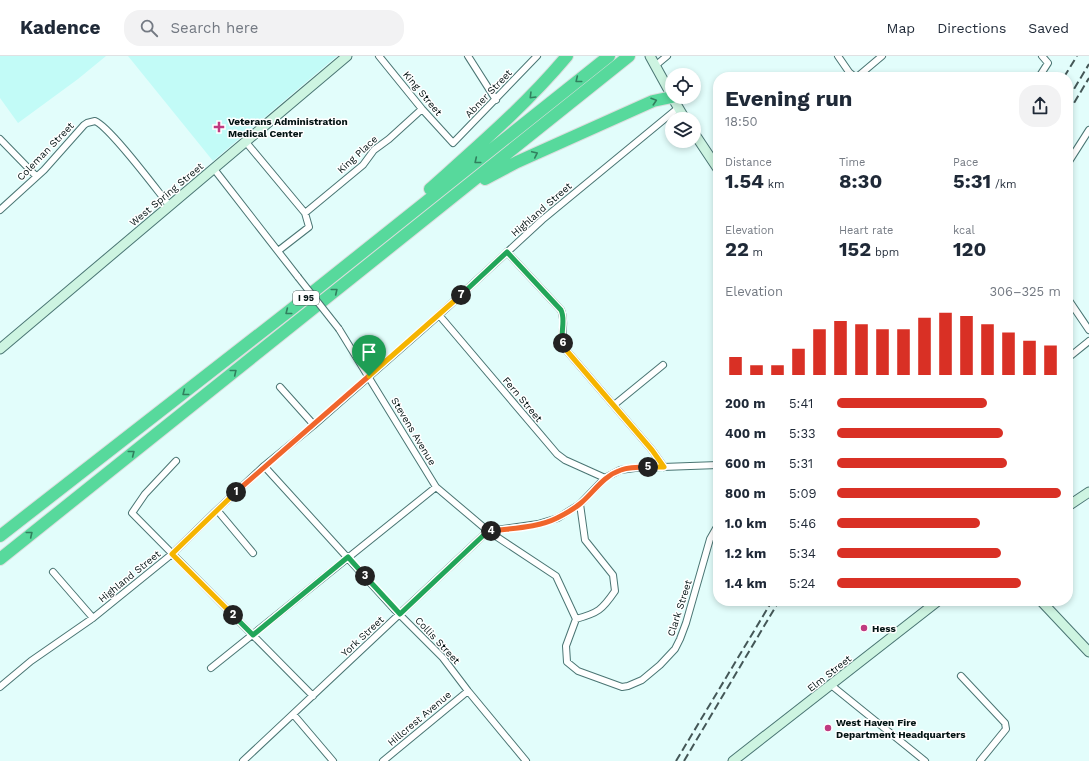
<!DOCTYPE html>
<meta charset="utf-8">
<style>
:root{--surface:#fff;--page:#f2f2f3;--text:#1f2937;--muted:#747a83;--line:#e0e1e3;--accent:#d93025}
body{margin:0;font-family:"Work Sans",sans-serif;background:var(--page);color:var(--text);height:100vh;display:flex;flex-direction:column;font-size:15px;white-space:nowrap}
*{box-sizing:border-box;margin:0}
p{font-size:13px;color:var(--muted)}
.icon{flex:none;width:22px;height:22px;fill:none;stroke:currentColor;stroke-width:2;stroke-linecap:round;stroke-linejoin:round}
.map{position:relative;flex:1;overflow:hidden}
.sheet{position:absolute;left:713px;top:16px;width:360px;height:534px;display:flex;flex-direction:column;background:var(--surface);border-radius:16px;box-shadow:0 2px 6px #0003}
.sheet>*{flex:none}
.fabs{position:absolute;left:665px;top:12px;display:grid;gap:8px}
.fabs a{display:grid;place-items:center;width:36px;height:36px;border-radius:50%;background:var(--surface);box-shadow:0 2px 6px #0003;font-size:20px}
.pin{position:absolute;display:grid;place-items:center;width:34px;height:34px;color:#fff;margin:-41px -17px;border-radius:50% 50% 50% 0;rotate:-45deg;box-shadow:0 0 4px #0007}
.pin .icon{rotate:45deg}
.km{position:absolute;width:20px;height:20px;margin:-10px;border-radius:50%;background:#222;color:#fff;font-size:11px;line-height:20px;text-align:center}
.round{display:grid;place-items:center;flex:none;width:42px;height:42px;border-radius:16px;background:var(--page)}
.head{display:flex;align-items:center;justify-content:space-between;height:68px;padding:0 12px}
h1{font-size:22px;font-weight:700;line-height:30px}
.metrics{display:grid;grid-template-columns:repeat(3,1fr);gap:6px;height:68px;padding:4px 12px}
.metrics div{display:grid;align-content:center}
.metrics b{font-size:20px;font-weight:700}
.metrics small{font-size:11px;font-weight:400}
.metrics p{font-size:11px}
.chart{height:112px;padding:8px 12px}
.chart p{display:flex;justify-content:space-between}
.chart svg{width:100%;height:72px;margin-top:4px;stroke:var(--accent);stroke-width:6}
ul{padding:0 12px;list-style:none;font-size:13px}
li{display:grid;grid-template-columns:64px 48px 1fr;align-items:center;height:30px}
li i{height:10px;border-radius:5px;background:var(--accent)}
header{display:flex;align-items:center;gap:24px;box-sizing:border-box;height:56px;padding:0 20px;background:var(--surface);border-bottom:1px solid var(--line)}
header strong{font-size:19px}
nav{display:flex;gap:22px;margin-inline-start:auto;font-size:14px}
.search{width:280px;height:36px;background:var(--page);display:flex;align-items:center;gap:10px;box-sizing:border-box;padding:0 14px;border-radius:16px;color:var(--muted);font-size:15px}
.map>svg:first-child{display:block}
</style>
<header>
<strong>Kadence</strong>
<div class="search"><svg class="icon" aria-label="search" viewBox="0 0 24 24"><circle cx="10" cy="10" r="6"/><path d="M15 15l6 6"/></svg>Search here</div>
<nav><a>Map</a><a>Directions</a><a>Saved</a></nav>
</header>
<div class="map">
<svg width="1089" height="705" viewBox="0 0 1089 705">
<rect width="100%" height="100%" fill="#e2fdfb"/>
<path fill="#c2fbf7" d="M0,0h106l-28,23 -60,44 -18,-25z
M128,0h209l-124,105z"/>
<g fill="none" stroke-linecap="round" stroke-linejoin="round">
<defs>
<path id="minor" d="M379,0l43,53 31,34 84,-87
M468,0l28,44
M838,0l11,16 6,5
M655,10l12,-10
M857,21l25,-21
M1039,21l9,-14 -6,-7
M0,83l36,37
M245,85l60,72 4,14 -31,24
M1068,107l21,-33
M214,113l84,108
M0,154l44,-40 40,-45 3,-2 8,-2c15,6 61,68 74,84
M305,157l58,-48 11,-15 15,-11 33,-30
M507,196l54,58c6,13 -3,25 6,41l85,99 12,17
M1068,243l21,31
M439,259l118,139 8,6 40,18
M339,273l97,158 52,44 68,45 20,43c22,-6 26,-9 39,-28l-2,-16 -28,-35 -5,-36
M1068,302l21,-17
M280,331l34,38
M614,349l49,-40
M176,405l-31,33 -13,19 181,183
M264,410l131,144 48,48 25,33 58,70
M217,454l36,43
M53,516l40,46
M576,563l-10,27 1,16 11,9 44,16 6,-1 14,-6 18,-15 15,-16 5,-10 6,-16 24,-84 8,-14
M211,612l225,-181
M961,620l44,47 1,6 -26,32
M831,629l94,76
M0,631l31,-26 62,-43 79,-64 45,-44 47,-44 50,-41 125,-110 103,-95 136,-112
M293,658l40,47
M243,705l245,-230 50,-7 20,-6 22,-14 25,-26 15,-8 15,-2 83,-3
M383,705l85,-70"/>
<path id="secondary" d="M650,0l22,40
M672,41l13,22
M694,77l24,36
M0,293l347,-293
M1068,450l21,-14
M1041,545l48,51
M733,705l205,-160"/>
<path id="motorway" d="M485,123l32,-17 136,-61 19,-4
M430,133c48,-43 96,-84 137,-133
M0,480l289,-225 320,-255
M0,503l629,-503"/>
</defs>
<use href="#minor" stroke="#4a7573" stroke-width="8"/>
<use href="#secondary" stroke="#4a7573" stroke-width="11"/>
<use href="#motorway" stroke="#dcdede" stroke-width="14"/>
<use href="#minor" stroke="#fff" stroke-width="6"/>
<use href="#secondary" stroke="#cdf4e1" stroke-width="9"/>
<use href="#motorway" stroke="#57d99c" stroke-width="12"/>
<path stroke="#445757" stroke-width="2" stroke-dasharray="8 4" stroke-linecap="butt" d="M1064,21l13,-21
M1068,43l21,-35
M1068,57l21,-35
M676,705l96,-160
M684,705l95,-160"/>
<defs>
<path id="minor-bridge" d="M298,221l41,52"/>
</defs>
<use href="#minor-bridge" stroke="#4a7573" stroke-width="8" stroke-linecap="butt"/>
<use href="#minor-bridge" stroke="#fff" stroke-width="6"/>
</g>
<defs><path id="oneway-chevron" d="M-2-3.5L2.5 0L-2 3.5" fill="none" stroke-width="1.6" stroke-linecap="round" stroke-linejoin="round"/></defs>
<g stroke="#31805e">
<use href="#oneway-chevron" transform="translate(578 24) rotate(141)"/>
<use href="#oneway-chevron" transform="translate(532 40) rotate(135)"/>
<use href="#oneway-chevron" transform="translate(654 45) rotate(-18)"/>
<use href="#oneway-chevron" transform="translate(535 98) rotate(-25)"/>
<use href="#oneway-chevron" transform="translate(477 105) rotate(141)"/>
<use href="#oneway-chevron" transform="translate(335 235) rotate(-39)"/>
<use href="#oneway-chevron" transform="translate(288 256) rotate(142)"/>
<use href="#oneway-chevron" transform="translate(234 316) rotate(-39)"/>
<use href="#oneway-chevron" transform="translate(185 337) rotate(142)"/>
<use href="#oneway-chevron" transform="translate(132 397) rotate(-38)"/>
<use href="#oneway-chevron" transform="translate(30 478) rotate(-39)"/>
</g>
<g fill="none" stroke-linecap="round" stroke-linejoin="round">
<defs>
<path id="split-1" d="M236,436l133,-116"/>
<path id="split-2" d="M233,559l-61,-61 64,-62"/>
<path id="split-3" d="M233,559l20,20 95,-78 17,19"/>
<path id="split-4" d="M365,520l35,38 88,-83h3"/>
<path id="split-5" d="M491,475c22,-3 46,-3 66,-13 8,-4 17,-9 24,-15 13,-11 22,-27 40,-33 8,-3 18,-3 27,-3"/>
<path id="split-6" d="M563,287l4,8 85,99 12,17h-16"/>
<path id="split-7" d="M461,239l46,-43 54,58c5,10 -1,22 2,33"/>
<path id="split-8" d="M369,320l92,-81"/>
</defs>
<use href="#split-1" stroke="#fff" stroke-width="8"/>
<use href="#split-2" stroke="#fff" stroke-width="8"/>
<use href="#split-3" stroke="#fff" stroke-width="8"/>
<use href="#split-4" stroke="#fff" stroke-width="8"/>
<use href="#split-5" stroke="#fff" stroke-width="8"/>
<use href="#split-6" stroke="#fff" stroke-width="8"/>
<use href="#split-7" stroke="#fff" stroke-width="8"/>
<use href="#split-8" stroke="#fff" stroke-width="8"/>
<use href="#split-1" stroke="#f0652b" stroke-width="5"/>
<use href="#split-2" stroke="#f5b400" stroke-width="5"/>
<use href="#split-3" stroke="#22a559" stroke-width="5"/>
<use href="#split-4" stroke="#22a559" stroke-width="5"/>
<use href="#split-5" stroke="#f0652b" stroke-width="5"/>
<use href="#split-6" stroke="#f5b400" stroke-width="5"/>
<use href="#split-7" stroke="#22a559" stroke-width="5"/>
<use href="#split-8" stroke="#f5b400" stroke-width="5"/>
</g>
<g fill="#bf3b80" stroke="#fff" stroke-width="1.5">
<path d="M217 65h4v4h4v4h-4v4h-4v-4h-4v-4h4z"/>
<circle cx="864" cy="572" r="4"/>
<circle cx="828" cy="672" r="4"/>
</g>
<g text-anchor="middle" stroke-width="3" stroke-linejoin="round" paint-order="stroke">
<rect fill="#fff" stroke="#4f5a5a" stroke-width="1" x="293" y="235" width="26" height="14" rx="3"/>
<g font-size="9" font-weight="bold" fill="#031313">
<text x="306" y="245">I 95</text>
</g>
<g font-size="10" fill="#031313" stroke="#fff">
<text transform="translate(423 37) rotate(50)" y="4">King Street</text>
<text transform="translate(488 37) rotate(-46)" y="4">Abner Street</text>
<text transform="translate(45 95) rotate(-46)" y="4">Coleman Street</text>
<text transform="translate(357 98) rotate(-43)" y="4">King Place</text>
<text transform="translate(166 138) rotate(-40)" y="4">West Spring Street</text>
<text transform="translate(541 153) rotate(-41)" y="4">Highland Street</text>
<text transform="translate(523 343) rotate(50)" y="4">Fern Street</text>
<text transform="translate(414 375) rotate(59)" y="4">Stevens Avenue</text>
<text transform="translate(129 520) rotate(-39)" y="4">Highland Street</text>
<text transform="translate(679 552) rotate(-72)" y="4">Clark Street</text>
<text transform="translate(362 580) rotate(-43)" y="4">York Street</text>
<text transform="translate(438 584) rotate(47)" y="4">Collis Street</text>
<text transform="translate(829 617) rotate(-38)" y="4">Elm Street</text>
<text transform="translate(419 662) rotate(-40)" y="4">Hillcrest Avenue</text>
</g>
<g font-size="10" font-weight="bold" fill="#031313" stroke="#fff" text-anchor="start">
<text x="228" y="69">Veterans Administration<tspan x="228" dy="12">Medical Center</tspan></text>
<text x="872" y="576">Hess</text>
<text x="836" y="670">West Haven Fire<tspan x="836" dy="12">Department Headquarters</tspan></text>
</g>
</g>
</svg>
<div class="fabs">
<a><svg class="icon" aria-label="locate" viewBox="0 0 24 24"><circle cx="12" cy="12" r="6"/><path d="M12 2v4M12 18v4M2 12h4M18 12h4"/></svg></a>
<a><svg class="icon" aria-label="layers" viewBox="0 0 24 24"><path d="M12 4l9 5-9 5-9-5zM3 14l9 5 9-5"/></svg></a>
</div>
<div class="pin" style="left:369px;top:320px;background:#1e9e55"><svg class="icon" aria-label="arrive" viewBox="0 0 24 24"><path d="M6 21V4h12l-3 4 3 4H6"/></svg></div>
<b class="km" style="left:236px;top:436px">1</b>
<b class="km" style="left:233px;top:559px">2</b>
<b class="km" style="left:365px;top:520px">3</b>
<b class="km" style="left:491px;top:475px">4</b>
<b class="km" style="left:648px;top:411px">5</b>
<b class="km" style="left:563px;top:287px">6</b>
<b class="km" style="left:461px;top:239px">7</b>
<section class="sheet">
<div class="head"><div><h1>Evening run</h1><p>18:50</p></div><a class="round"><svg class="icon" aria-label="share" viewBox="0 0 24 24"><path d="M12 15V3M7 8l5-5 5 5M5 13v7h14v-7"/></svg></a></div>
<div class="metrics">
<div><p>Distance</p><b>1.54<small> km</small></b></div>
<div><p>Time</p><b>8:30</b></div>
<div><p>Pace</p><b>5:31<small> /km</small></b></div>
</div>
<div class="metrics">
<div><p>Elevation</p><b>22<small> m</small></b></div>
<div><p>Heart rate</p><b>152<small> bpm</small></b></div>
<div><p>kcal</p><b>120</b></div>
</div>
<div class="chart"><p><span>Elevation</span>306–325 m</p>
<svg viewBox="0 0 160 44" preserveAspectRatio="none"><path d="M5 44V33M15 44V38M25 44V38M35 44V28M45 44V16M55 44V11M65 44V13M75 44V16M85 44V16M95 44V9M105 44V6M115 44V8M125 44V13M135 44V18M145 44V23M155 44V26"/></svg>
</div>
<ul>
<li><b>200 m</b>5:41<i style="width:67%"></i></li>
<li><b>400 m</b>5:33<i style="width:74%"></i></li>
<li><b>600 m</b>5:31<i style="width:76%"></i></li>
<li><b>800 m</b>5:09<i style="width:100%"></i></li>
<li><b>1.0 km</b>5:46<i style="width:64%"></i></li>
<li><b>1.2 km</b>5:34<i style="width:73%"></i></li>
<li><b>1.4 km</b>5:24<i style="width:82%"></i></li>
</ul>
</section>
</div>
